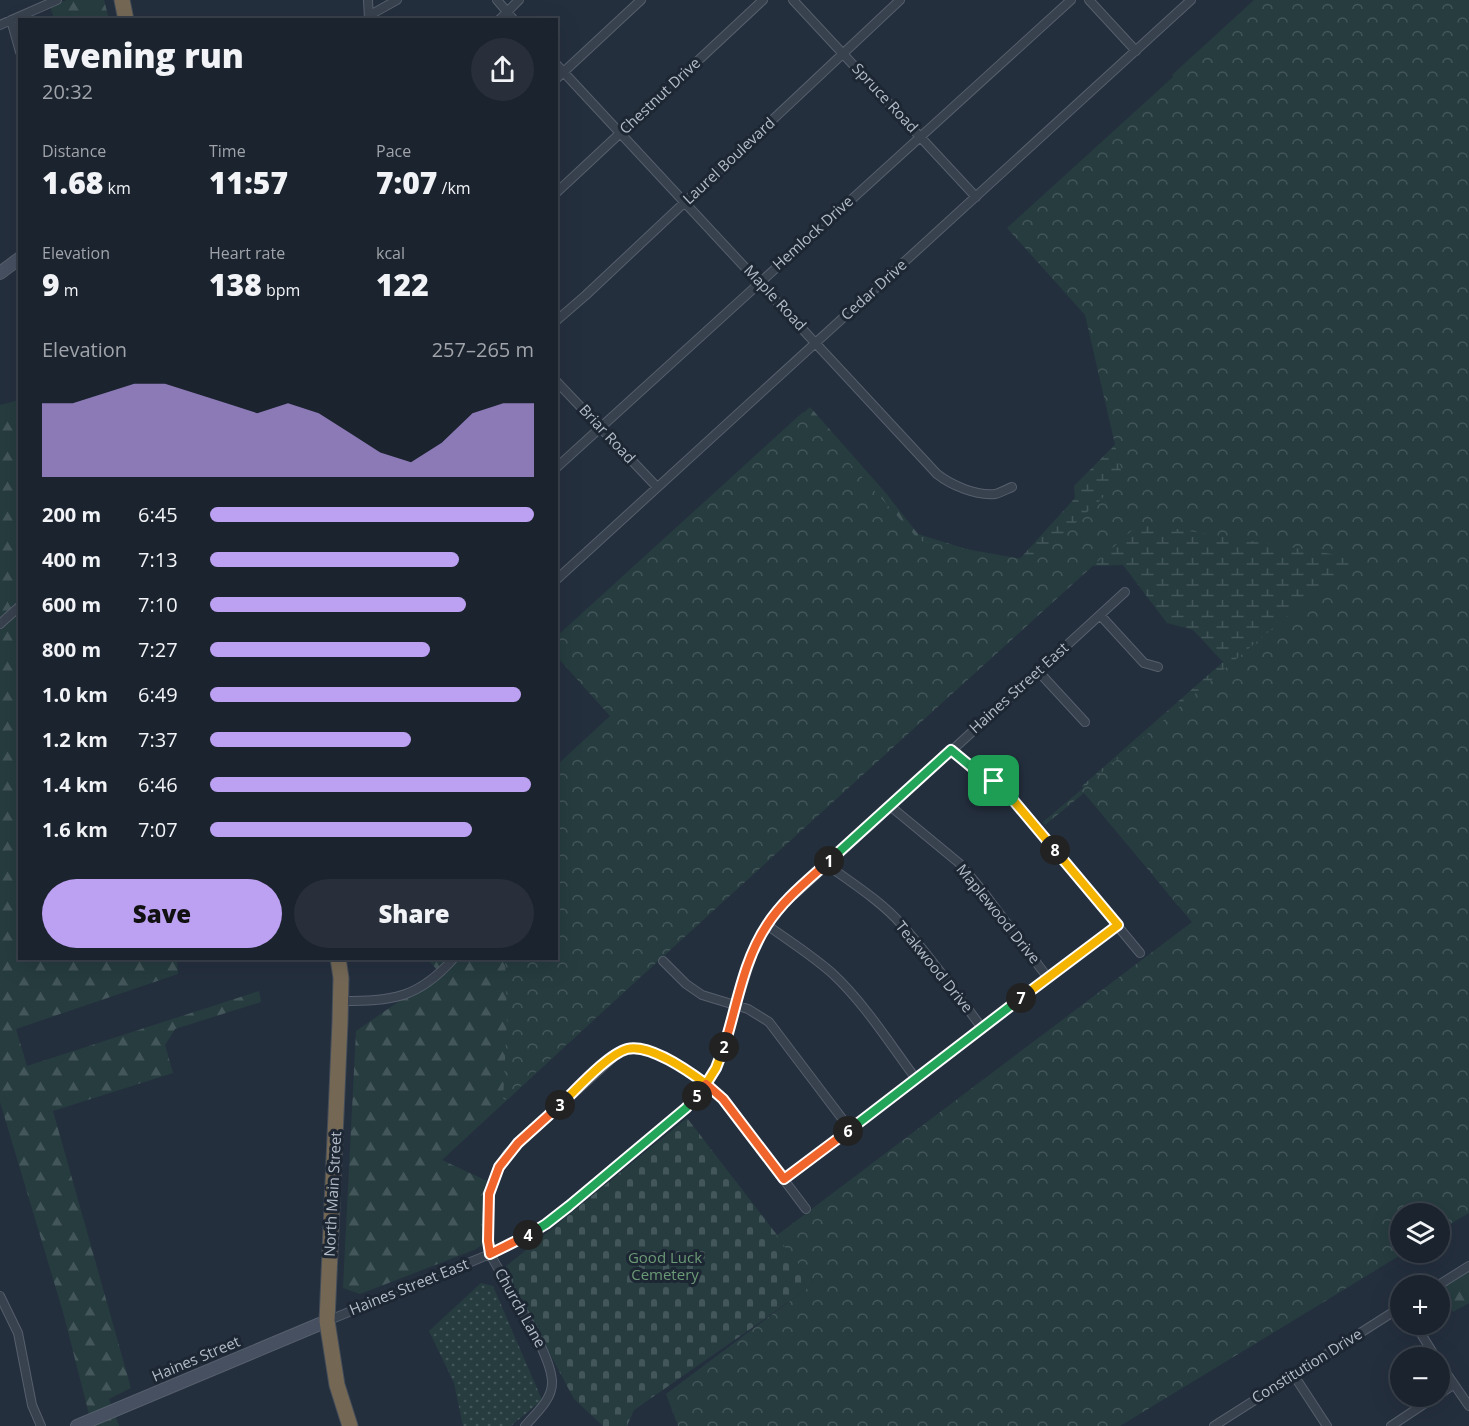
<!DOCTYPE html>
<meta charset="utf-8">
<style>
:root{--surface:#1b232e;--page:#282f3a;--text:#f1f3f6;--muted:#a0a4aa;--line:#39404a;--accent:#bca0f2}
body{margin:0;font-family:"Open Sans",sans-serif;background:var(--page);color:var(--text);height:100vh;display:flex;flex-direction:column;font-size:22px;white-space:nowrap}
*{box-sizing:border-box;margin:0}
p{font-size:20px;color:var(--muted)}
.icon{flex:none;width:33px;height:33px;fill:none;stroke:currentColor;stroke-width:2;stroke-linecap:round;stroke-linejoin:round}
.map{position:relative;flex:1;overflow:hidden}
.side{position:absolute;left:18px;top:18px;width:540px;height:942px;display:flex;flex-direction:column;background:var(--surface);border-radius:0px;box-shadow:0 6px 24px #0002,0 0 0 2px var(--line)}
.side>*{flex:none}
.buttons{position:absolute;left:1390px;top:1203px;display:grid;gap:12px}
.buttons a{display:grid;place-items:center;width:60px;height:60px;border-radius:50%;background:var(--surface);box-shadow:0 6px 24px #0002,0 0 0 2px var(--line);font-size:30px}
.pin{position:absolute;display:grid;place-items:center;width:51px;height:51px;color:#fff;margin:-26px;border-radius:12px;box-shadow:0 3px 9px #0006}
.km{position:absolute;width:30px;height:30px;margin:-15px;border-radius:50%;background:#222;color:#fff;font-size:16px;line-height:30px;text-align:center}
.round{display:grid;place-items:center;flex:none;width:63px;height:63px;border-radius:32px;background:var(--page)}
.overview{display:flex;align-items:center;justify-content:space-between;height:102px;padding:0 24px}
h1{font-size:33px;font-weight:800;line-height:45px}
.stats{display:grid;grid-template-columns:repeat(3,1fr);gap:9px;height:102px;padding:6px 24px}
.stats div{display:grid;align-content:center}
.stats b{font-size:30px;font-weight:800}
.stats small{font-size:16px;font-weight:400}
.stats p{font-size:16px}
.chart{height:168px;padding:12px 24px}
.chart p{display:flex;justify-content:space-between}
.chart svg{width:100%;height:108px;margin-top:6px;fill:var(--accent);opacity:.7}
.primary-button{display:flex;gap:12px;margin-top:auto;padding:12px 24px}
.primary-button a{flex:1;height:69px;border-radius:36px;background:var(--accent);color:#111;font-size:24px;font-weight:800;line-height:69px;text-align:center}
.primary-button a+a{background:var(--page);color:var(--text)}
ul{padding:0 24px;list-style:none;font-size:20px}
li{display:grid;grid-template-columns:96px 72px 1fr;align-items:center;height:45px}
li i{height:15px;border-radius:8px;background:var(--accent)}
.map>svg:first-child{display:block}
</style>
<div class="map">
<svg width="1469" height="1426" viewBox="0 0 1469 1426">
<defs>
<pattern id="grass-dots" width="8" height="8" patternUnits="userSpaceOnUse" patternTransform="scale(1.5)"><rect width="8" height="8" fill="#263c3f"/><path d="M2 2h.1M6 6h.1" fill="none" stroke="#435659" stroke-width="1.8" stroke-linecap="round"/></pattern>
<pattern id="forest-firs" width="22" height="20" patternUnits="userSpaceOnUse" patternTransform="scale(1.5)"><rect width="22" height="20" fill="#263c3f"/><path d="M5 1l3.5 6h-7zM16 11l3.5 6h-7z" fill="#435659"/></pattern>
<pattern id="wetland-marsh" width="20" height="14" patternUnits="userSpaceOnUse" patternTransform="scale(1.5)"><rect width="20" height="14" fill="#263c3f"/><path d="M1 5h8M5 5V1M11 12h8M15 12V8" fill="none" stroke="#435659"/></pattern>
<pattern id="cemetery-stones" width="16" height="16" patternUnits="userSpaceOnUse" patternTransform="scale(1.5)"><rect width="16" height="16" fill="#263c3f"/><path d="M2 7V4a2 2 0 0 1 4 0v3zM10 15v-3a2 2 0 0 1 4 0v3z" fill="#435659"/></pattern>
<pattern id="park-crowns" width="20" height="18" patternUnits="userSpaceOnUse" patternTransform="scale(1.5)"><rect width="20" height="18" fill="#263c3f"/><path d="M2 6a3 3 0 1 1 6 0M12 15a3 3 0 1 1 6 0" fill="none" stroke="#435659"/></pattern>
</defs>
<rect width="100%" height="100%" fill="#242f3e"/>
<path fill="url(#grass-dots)" d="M481,1283l12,3 49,114 -31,26h-48l-9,-43 -25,-52z"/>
<path fill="url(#forest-firs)" d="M67,0h37l5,19h-55l-4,-13z
M19,400l1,558 157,1 1,15 -162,55 11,37 232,-75 2,11 -86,27 -10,16 8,28 -120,38 78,277 -22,11 10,27h-27l-29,-114 -63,-210v-697z
M810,407l75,85 33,42v6l-207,372 -269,248 45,21 -5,64 -8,5 -114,44 -17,-6 13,-257 84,-58 -13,-14 129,-1 59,-245 65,-184z
M1469,1267v36l-16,9 -12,-27z"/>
<path fill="url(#wetland-marsh)" d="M1167,392l223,6 -58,540 -155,-33 -95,-119 141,-124 -30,-32 -26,-7 -44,-58 -34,1 -98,55 -73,-81v-6l97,30 60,-66 -1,-12z"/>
<path fill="url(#cemetery-stones)" d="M687,1118l127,165 -45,33 -135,94 -7,16h-24l-29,-27 -70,-131z"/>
<path fill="url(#park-crowns)" d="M1254,0h215v1213l-29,17v-16h-39v38l3,1 -284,173h-442l-12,-32 148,-111 -38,-47 416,-314 -108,-129 -39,32 -2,-3 313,-264 -216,-35 -637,579 4,-86 -2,-57 51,-1 1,-193 53,-49 -53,-59v-21l246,-224 117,129 114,20 89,-82 -38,-164 -78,-87 166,-151 -1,-2z"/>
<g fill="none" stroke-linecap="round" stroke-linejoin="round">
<defs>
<path id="street" d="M368,0l1,19
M497,0l17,20
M793,0l183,197
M1089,0l47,51
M370,15l27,-15
M11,20l9,32
M499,20l20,-20
M0,25l57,-25
M556,64l381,410c14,11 39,22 58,20 5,-1 12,-5 17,-7
M556,79l85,-79
M556,193l207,-193
M556,321l30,-26 314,-295
M556,381l101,106
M556,468l515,-468
M556,580l635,-580
M1100,615l44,48 14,4
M0,624l20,-18
M1038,671l47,51
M951,750l57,44 132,159
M890,806l69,57 22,26 67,89
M826,864c26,19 55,37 76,61 29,32 54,68 80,103
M767,925c22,16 46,31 66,49 32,30 57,70 83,105
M663,961l23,23 16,11 46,14 21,13 81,107
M341,1001c51,0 77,-2 113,-43
M784,1180l334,-255
M1437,1286l32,-20
M0,1296l18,37 14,72 9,21
M327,1321l163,-67 30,-14 26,-16 140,-116 20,-24 10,-16 38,-119 13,-24 18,-22 340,-311
M1415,1324l21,34
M1440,1364l29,42
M1293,1374l34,52
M1440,1394l13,-9
M525,1426c10,-12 27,-26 27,-43 1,-28 -47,-101 -62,-129 -7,-34 -2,-71 17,-100l111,-101c4,-2 9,-4 14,-5 27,-1 72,34 91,51l83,110
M1214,1426l187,-119
M1391,1426l45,-30"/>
<path id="secondary" d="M0,273l20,-15
M77,1426l250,-105"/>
<path id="highway" d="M122,0l4,20
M338,958l3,20 -1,44 -13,299 10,64 13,41"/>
</defs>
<use href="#street" stroke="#565f6c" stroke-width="10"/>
<use href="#secondary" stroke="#565f6c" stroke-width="14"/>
<use href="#highway" stroke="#434c59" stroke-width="17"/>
<use href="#street" stroke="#38414e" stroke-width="8"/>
<use href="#secondary" stroke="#465061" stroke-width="12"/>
<use href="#highway" stroke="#746855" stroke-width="15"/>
</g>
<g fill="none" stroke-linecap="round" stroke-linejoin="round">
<defs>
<path id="split-1" d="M829,861l122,-111 23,19 20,12"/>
<path id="split-2" d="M724,1047c13,-41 19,-86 43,-122 16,-25 40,-44 62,-64"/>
<path id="split-3" d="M560,1105c16,-15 48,-51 67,-56 22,-6 63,23 79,35l10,-16 8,-21"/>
<path id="split-4" d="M528,1235l-38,19 -2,-13 1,-47 10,-27 19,-24 42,-38"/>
<path id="split-5" d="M528,1235l18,-11 23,-18 117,-98 11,-12"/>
<path id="split-6" d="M697,1096l9,-12 17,15 61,80 64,-48"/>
<path id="split-7" d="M848,1131l173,-133"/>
<path id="split-8" d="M1021,998l97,-73 -63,-75"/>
<path id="split-9" d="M994,781l14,13 47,56"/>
</defs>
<use href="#split-1" stroke="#fff" stroke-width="12"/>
<use href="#split-2" stroke="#fff" stroke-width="12"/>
<use href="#split-3" stroke="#fff" stroke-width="12"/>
<use href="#split-4" stroke="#fff" stroke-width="12"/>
<use href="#split-5" stroke="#fff" stroke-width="12"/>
<use href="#split-6" stroke="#fff" stroke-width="12"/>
<use href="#split-7" stroke="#fff" stroke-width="12"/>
<use href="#split-8" stroke="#fff" stroke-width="12"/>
<use href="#split-9" stroke="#fff" stroke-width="12"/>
<use href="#split-1" stroke="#22a559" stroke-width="8"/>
<use href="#split-2" stroke="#f0652b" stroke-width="8"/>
<use href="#split-3" stroke="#f5b400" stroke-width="8"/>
<use href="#split-4" stroke="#f0652b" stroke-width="8"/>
<use href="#split-5" stroke="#22a559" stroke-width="8"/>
<use href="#split-6" stroke="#f0652b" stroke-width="8"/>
<use href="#split-7" stroke="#22a559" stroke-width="8"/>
<use href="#split-8" stroke="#f5b400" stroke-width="8"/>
<use href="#split-9" stroke="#f5b400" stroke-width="8"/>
</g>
<g text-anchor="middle" stroke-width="6" stroke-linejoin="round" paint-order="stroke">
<g font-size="15" fill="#b4bcc9" stroke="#1d2633">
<text transform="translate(660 96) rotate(-43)" y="5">Chestnut Drive</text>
<text transform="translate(885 98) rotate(47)" y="5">Spruce Road</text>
<text transform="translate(729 161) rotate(-43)" y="5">Laurel Boulevard</text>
<text transform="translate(813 233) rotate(-42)" y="5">Hemlock Drive</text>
<text transform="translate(874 290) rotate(-42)" y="5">Cedar Drive</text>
<text transform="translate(775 298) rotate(47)" y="5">Maple Road</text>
<text transform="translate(607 434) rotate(47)" y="5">Briar Road</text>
<text transform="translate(1019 688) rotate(-42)" y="5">Haines Street East</text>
<text transform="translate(998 914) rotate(51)" y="5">Maplewood Drive</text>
<text transform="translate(934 967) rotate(51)" y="5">Teakwood Drive</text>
<text transform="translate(333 1194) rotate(-87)" y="5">North Main Street</text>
<text transform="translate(409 1287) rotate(-22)" y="5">Haines Street East</text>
<text transform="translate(520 1308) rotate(61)" y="5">Church Lane</text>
<text transform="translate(196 1359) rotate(-23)" y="5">Haines Street</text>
<text transform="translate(1307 1366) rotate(-32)" y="5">Constitution Drive</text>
</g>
<g font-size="15" fill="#6b9a76" stroke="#1d2633">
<text x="665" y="1263">Good Luck<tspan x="665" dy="17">Cemetery</tspan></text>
</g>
</g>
</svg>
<div class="buttons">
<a><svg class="icon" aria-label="layers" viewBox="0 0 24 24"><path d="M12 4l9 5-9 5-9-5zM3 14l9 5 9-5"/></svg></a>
<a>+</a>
<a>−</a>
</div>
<div class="pin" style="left:994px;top:781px;background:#1e9e55"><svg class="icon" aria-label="arrive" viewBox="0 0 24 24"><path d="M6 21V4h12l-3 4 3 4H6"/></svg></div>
<b class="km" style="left:829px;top:861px">1</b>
<b class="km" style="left:724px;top:1047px">2</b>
<b class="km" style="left:560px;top:1105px">3</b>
<b class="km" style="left:528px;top:1235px">4</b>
<b class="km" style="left:697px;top:1096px">5</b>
<b class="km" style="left:848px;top:1131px">6</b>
<b class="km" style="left:1021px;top:998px">7</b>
<b class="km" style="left:1055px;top:850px">8</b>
<section class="side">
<div class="overview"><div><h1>Evening run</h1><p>20:32</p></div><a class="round"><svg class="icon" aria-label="share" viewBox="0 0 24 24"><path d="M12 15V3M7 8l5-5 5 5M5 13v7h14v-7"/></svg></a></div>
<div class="stats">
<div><p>Distance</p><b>1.68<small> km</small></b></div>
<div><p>Time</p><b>11:57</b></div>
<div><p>Pace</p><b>7:07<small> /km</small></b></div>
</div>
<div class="stats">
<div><p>Elevation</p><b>9<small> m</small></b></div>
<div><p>Heart rate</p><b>138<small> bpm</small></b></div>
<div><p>kcal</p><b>122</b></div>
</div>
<div class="chart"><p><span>Elevation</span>257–265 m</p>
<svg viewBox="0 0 160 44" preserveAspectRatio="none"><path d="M0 44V14L10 14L20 10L30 6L40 6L50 10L60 14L70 18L80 14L90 18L100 26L110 34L120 38L130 30L140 18L150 14L160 14V44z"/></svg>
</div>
<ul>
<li><b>200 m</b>6:45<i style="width:100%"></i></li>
<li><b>400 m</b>7:13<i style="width:77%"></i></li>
<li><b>600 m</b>7:10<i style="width:79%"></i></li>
<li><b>800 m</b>7:27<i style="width:68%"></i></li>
<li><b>1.0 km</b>6:49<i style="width:96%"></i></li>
<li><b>1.2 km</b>7:37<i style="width:62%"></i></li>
<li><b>1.4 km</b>6:46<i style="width:99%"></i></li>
<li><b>1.6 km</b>7:07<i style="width:81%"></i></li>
</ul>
<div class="primary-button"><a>Save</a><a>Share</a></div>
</section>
</div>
